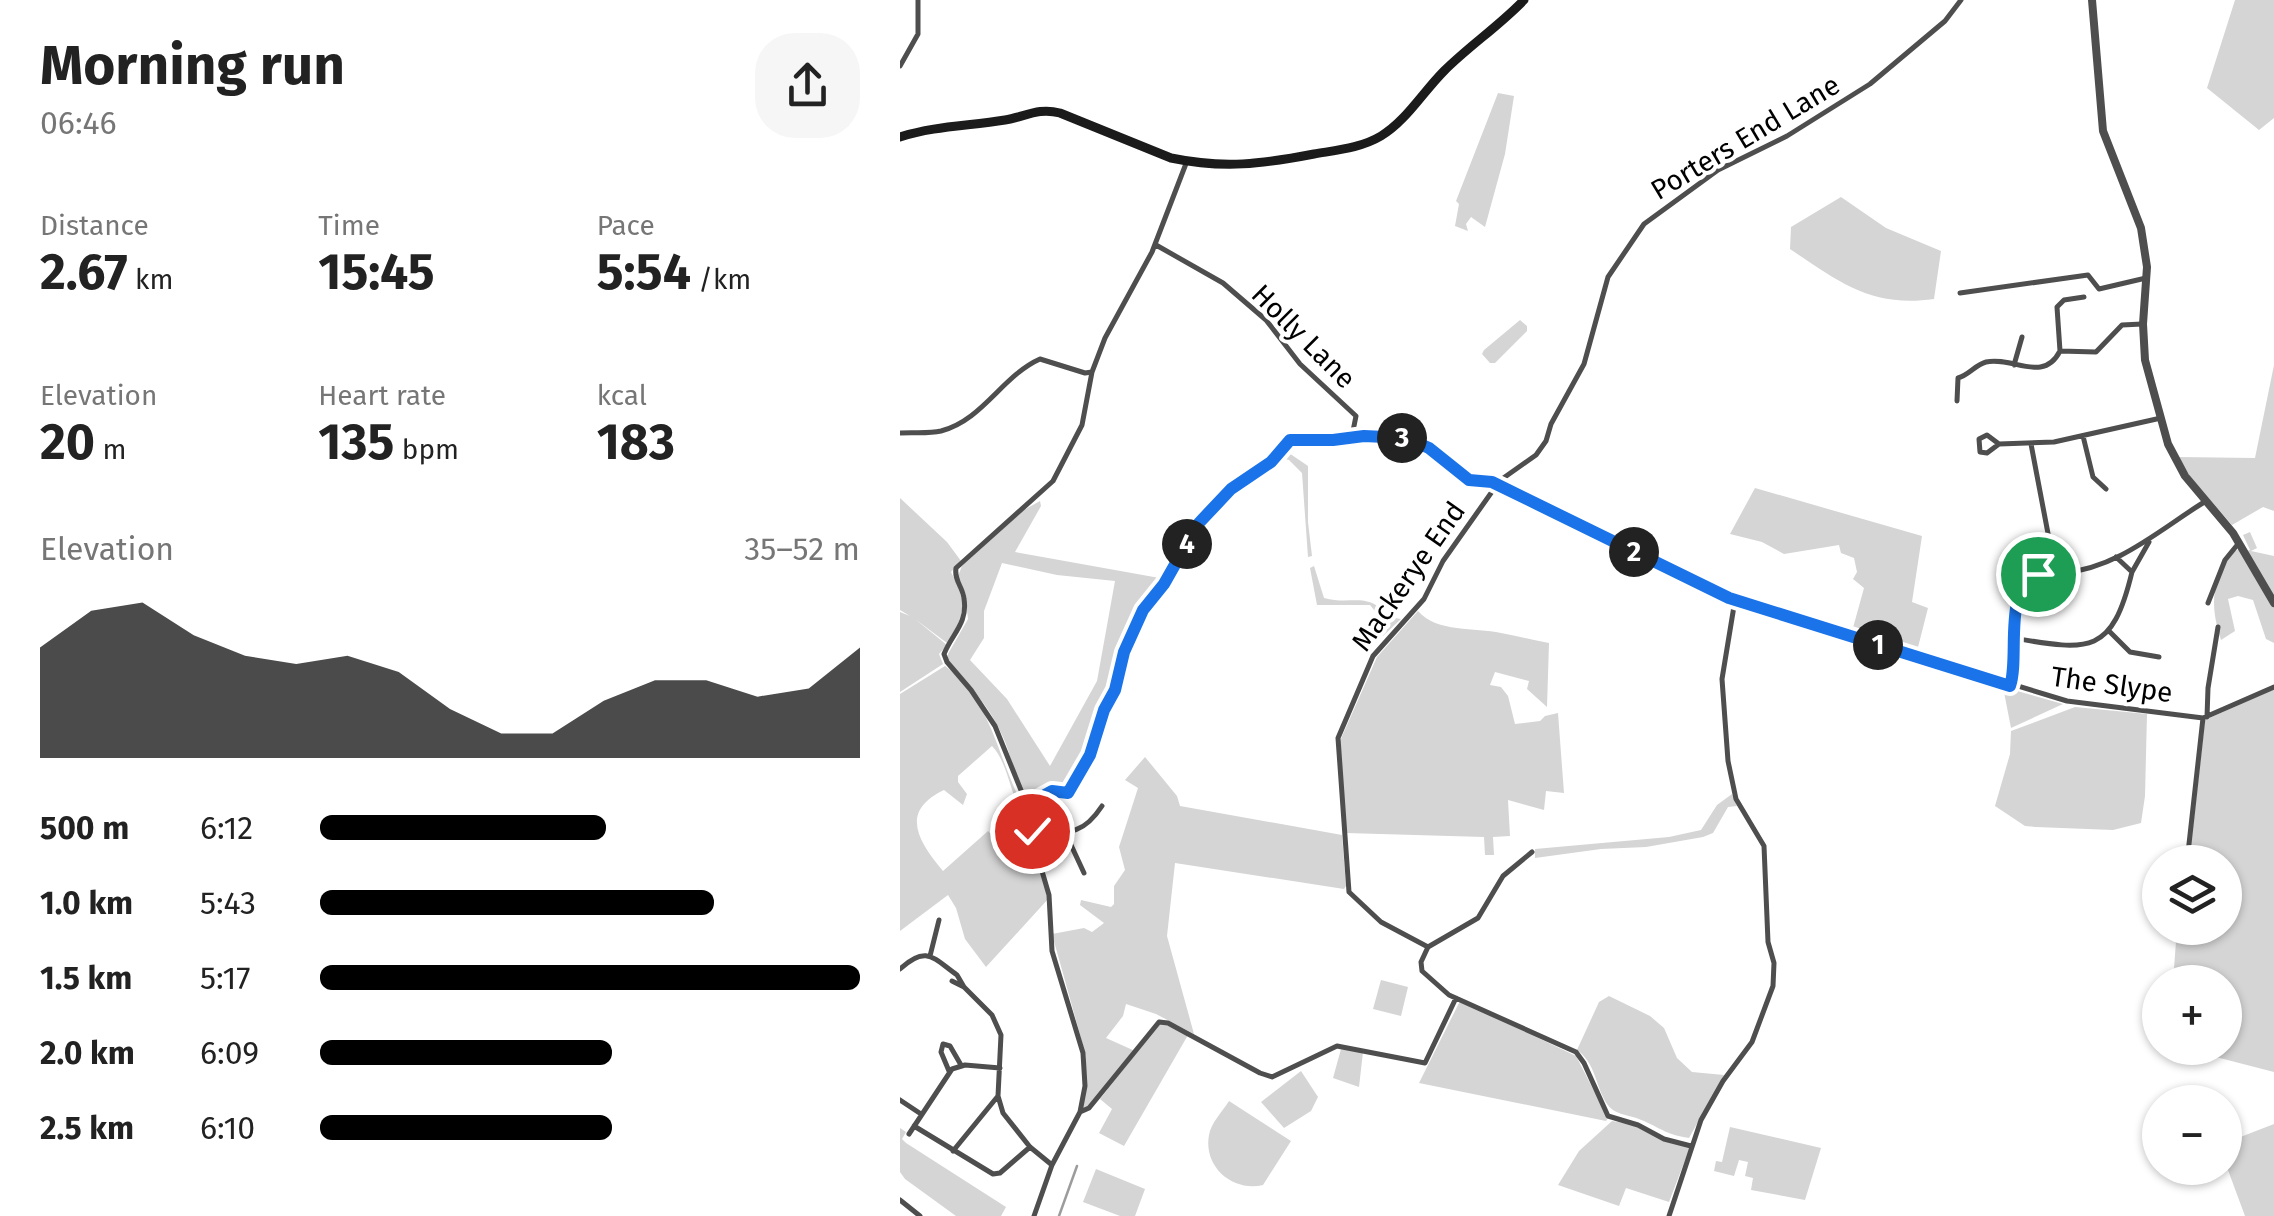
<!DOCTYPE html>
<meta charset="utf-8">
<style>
:root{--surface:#fff;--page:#f6f6f6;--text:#222;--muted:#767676;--accent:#000}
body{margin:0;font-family:"Fira Sans",sans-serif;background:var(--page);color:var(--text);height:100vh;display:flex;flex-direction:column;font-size:38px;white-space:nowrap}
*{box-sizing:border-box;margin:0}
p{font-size:32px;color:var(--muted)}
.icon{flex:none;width:55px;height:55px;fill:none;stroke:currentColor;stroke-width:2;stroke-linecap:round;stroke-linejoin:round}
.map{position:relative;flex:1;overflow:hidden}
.panel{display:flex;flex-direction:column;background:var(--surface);width:900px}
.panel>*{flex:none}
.tools{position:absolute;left:1242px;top:845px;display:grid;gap:20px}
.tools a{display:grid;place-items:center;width:100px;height:100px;border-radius:50%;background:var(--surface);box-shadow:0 2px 8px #0004;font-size:50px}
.pin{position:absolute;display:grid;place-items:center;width:85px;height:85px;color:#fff;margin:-42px;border:5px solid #fff;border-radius:50%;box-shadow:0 2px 10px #0007}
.km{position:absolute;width:50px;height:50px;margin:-25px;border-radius:50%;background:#222;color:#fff;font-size:28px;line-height:50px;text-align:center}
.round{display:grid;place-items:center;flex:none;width:105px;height:105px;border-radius:40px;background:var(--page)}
.summary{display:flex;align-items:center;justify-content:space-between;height:170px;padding:0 40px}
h1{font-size:55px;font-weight:700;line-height:75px}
.stats{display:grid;grid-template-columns:repeat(3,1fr);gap:15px;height:170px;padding:10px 40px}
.stats div{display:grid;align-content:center}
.stats b{font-size:50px;font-weight:700}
.stats small{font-size:28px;font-weight:400}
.stats p{font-size:28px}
.chart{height:280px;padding:20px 40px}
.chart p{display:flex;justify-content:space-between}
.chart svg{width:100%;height:180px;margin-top:10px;fill:var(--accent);opacity:.7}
ul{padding:0 40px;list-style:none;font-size:32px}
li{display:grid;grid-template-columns:160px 120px 1fr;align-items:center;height:75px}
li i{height:25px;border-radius:12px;background:var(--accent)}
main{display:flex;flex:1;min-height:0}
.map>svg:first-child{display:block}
</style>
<main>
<section class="panel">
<div class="summary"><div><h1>Morning run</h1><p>06:46</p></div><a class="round"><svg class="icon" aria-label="share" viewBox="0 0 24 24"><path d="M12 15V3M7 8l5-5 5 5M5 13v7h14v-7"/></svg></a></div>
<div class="stats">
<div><p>Distance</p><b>2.67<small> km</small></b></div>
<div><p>Time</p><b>15:45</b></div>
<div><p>Pace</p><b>5:54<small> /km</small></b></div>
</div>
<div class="stats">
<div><p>Elevation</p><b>20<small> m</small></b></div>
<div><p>Heart rate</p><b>135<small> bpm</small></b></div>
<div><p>kcal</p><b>183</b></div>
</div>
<div class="chart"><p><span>Elevation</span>35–52 m</p>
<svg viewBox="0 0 160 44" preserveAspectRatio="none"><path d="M0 44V17L10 8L20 6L30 14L40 19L50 21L60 19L70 23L80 32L90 38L100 38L110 30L120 25L130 25L140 29L150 27L160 17V44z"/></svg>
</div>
<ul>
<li><b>500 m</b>6:12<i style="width:53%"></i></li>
<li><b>1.0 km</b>5:43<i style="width:73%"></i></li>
<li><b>1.5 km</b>5:17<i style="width:100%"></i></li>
<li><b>2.0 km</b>6:09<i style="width:54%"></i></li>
<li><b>2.5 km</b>6:10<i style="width:54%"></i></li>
</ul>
</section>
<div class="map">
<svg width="1374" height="1216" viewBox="0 0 1374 1216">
<rect width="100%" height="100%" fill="#fff"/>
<path fill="#d5d5d5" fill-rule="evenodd" d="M1335,0h39v118l-15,12 -52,-42z
M598,93l16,3 -9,58 -20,73 -14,-10 -5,7 2,7 -13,-5 4,-22 -3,-3z
M941,197l45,31 55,23 -7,48c-62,9 -95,-17 -144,-50l1,-22z
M620,320l7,6v5l-32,32h-5l-8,-9 2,-4z
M1374,365v146l-11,-4 -31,18 -41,-47 -13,-21 77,1z
M386,451l22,15v56l4,34 -4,1 -6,-84 -13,-13 -10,-3z
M855,488l167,48 -10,66 16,6 -12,47 -65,-20 13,-47 -11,-9 4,-7 -3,-14 -13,-5 -2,-8 -55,9 -22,-12 -32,-8z
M0,498l47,44 14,19 -10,11c16,32 15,41 -4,71l-32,-24 32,26 -8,9 4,10 -43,28v-80l10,4 -10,-6z
M140,501l1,5 -26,46 150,27 -25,32 -19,40 -10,39 -14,27 -10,39 -17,33 -18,-1 -20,12c-17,-12 -20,-45 -29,-63 -13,-30 -34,-52 -55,-77v-6l20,-35 -3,-26 -7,-17 4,-10 62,-56zM102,563l55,12 58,6 -18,100 -47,85 -43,-67 -37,-39 14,-22v-27z
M1350,532l7,16 -6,3 23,5v43l-28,-48 4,-1 -7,-15z
M1340,549l34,58v36l-8,-4 -13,-39 -15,-4 -10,3 7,32 -14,9c-11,-35 -9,-53 6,-86z
M414,566l10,32c28,8 43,-8 65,19l12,2 -18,17 -3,-19 -10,-12h-53l-7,-37z
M518,611c19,22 57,16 83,22 16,3 32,7 48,10l-2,64 -20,-18 2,-8 -34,-9 -5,13 11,2 7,9 7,28 25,-3 5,-5 13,-3 6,80 -18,-2 -2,19 -36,-10 2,36 -17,1 1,18h-9l-1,-18 -138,-4 -6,-92 37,-84z
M45,666c39,29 49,72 66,114 6,16 15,26 11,44l5,-4 22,78 -63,69 -21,-28 -9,-31 -8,-13 -48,36v-237zM92,746c15,15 19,49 30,69l-15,27 -8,1 -11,-12 -45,40c-26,-31 -43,-60 1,-81l19,15 4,-11 -9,-12v-6z
M1103,687l60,17 -52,24z
M1374,689v383l-93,-24h44v-66h-52l4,-54h48v-66h-36l16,-142z
M1175,707l72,7 -2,82 -4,27 -28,7 -77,-3 -11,-1 -30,-20 15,-52 1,-23z
M245,757l32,39 3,10 162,29 4,51 -2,3 -169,-26 -8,73 27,98 -38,-20 -30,-10 -3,12 -17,22 29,13 -48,57 -5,1 4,-53 -34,-122 32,-6 8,4 12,-9 -24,-18 1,-5 30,7 3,-3v-18l11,-16 -6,-23 19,-59 -13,-8z
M832,794l5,12 -9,1 -15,26 -10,4 -57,10 -45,2 -66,9v-9l134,-12 32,-7 16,-25z
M481,980l27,7 -7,29 -28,-7z
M709,996l41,20 14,12 13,30 15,14 32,3 -35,63c-24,-4 -25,-8 -45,-17 -17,-8 -31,-4 -40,-22 -9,-18 -10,-37 -27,-49l22,-48z
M560,1001l116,55 32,62 -2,3 -187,-38z
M259,1024h6l23,11 -64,111 -25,-13 13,-24 -12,-10z
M441,1049l22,3 -4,35 -26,-9z
M401,1071l17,26 -7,14 -27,17 -23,-26z
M329,1101l62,40 -28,44c-30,7 -60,-18 -54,-50 2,-12 13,-23 20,-34z
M712,1121l20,3 58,23 -21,55 -43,-14 -7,18 -61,-21 21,-34z
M1374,1124v92h-29l-20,-54v-19z
M830,1127l91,21 -16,52 -54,-10 2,-12 -8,-2 3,-14 -9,-2 -5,16 -20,-5 2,-10 6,1z
M0,1128l6,4 -4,7 4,4 100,64 -5,9h-45l-51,-37 -5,-7z
M196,1169l49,20 -10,27h-15l-37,-14z"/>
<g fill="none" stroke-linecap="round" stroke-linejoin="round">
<path stroke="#9c9c9c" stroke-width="2.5" d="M159,1216l18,-50"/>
<path stroke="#4e4e4e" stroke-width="5" d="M0,66l18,-32v-34
M256,245l67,38 43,37 34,44 56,52 -4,20
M1060,293l128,-18 11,14 47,-11
M1160,351l-3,-44 7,-7 20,-3
M1114,365l8,-28
M1057,401l1,-23c11,-3 17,-13 28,-16 27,-6 57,22 74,-11l36,1 26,-27 20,-1
M0,433c13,-1 28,1 41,-2 42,-11 61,-55 99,-72l45,14 7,-1 13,-34 47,-86 35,-91
M1183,436l10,41 13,12
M1099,444l-12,9 -7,-1 -1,-13 8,-4 12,9 55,-2 107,-24
M1131,444l19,100
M599,485l3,-6 34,-24 10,-14 5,-17 33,-60 24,-87 36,-53 74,-54 69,-34 83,-52 75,-63 16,-21
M1150,547l2,26
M1216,557l16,15 17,-30
M1308,603l17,-43 13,-16
M1209,631l21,21 29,5
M1113,638c77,13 99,17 119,-66
M1110,686c4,-11 1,-18 1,-30 0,-19 3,-51 11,-69 7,-17 25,-13 40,-14 57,-5 98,-44 144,-72
M1307,717l1,-29 10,-61
M127,805l25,-14 17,2 7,-9 14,-29 14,-45 11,-20 10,-38 18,-42 21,-26 35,-60 32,-35 40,-27 16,-20 7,-3 112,-1 23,11 40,31 23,2 243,118 332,101 136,17 71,-31
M131,831c35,1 50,7 71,-25
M165,832l19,41
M632,852l-29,24 -25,42 -50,29 -7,15 1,9 27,24 127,57 8,11 24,53 30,9 26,14 27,7
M1287,862l16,-144
M528,947l-47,-25 -32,-30 -11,-154 35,-82 51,-57 19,-38 53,-75
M30,956l9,-36
M0,969c27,-25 34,-10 57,6
M57,975l7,12 28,28 9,20 -3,61 5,17 27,34 22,18
M52,981l12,6
M49,1071l-8,-19 2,-8 7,2 11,19
M0,1100l21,14
M180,1112l9,-4 70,-86 9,1 92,50 12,4 65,-31 88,17 31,-65
M14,1126l79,48 7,-1 30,-26
M9,1134l43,-65 13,-4 35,3
M53,1151l45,-55
M0,1200l20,16
M134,1216l18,-51 28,-53 5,-26 -2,-33 -31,-102 -3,-56 -22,-75v-15l-32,-79 -24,-36 -24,-28 -3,-8c8,-20 24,-31 20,-55 -1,-12 -10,-18 -8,-31l97,-87 29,-56 10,-53
M769,1216l32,-96 22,-39 29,-39 21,-56 1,-23 -6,-21 -4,-96 -28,-47 -8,-38 -6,-82 13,-79"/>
<path stroke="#4e4e4e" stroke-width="8" d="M1192,0l11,131 38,97 6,39 -4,57 2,36 23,84 17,32 48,57 41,70"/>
<path stroke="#1b1b1b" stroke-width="9" d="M0,137c34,-11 69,-11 105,-17 20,-3 33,-13 55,-7l111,45c53,11 91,6 143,-4 23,-4 47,-6 67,-18 25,-15 42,-44 63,-65 25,-25 55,-45 80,-71"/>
</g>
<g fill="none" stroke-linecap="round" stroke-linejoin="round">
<defs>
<path id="route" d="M132,831l-5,-11v-15l25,-14 16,2 22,-38 14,-45 11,-20 9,-38 19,-42 21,-26 34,-60 33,-35 40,-27 19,-22h43l31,-4 42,2 23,10 40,32 23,2 237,116 281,88c10,-28 -8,-98 28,-112"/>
</defs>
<use href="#route" stroke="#fff" stroke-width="20"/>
<use href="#route" stroke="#1a73e8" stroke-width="12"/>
</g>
<g text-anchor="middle" stroke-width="8" stroke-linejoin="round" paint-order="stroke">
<g font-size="28" fill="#000" stroke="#fff">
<text transform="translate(845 137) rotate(-31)" y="10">Porters End Lane</text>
<text transform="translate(404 336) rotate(45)" y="10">Holly Lane</text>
<text transform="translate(508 576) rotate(-55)" y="10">Mackerye End</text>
<text transform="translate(1212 684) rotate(8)" y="10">The Slype</text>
</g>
</g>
</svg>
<div class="tools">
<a><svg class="icon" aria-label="layers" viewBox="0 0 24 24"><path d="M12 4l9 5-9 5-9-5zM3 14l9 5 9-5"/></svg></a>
<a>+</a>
<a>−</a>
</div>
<div class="pin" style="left:1138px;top:574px;background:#1e9e55"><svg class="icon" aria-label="arrive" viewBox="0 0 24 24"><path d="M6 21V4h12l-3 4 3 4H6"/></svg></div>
<div class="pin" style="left:132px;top:831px;background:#d93025"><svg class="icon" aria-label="check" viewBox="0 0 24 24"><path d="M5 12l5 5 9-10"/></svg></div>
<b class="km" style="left:978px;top:645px">1</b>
<b class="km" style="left:734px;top:552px">2</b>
<b class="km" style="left:502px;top:438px">3</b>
<b class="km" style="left:287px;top:544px">4</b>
</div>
</main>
